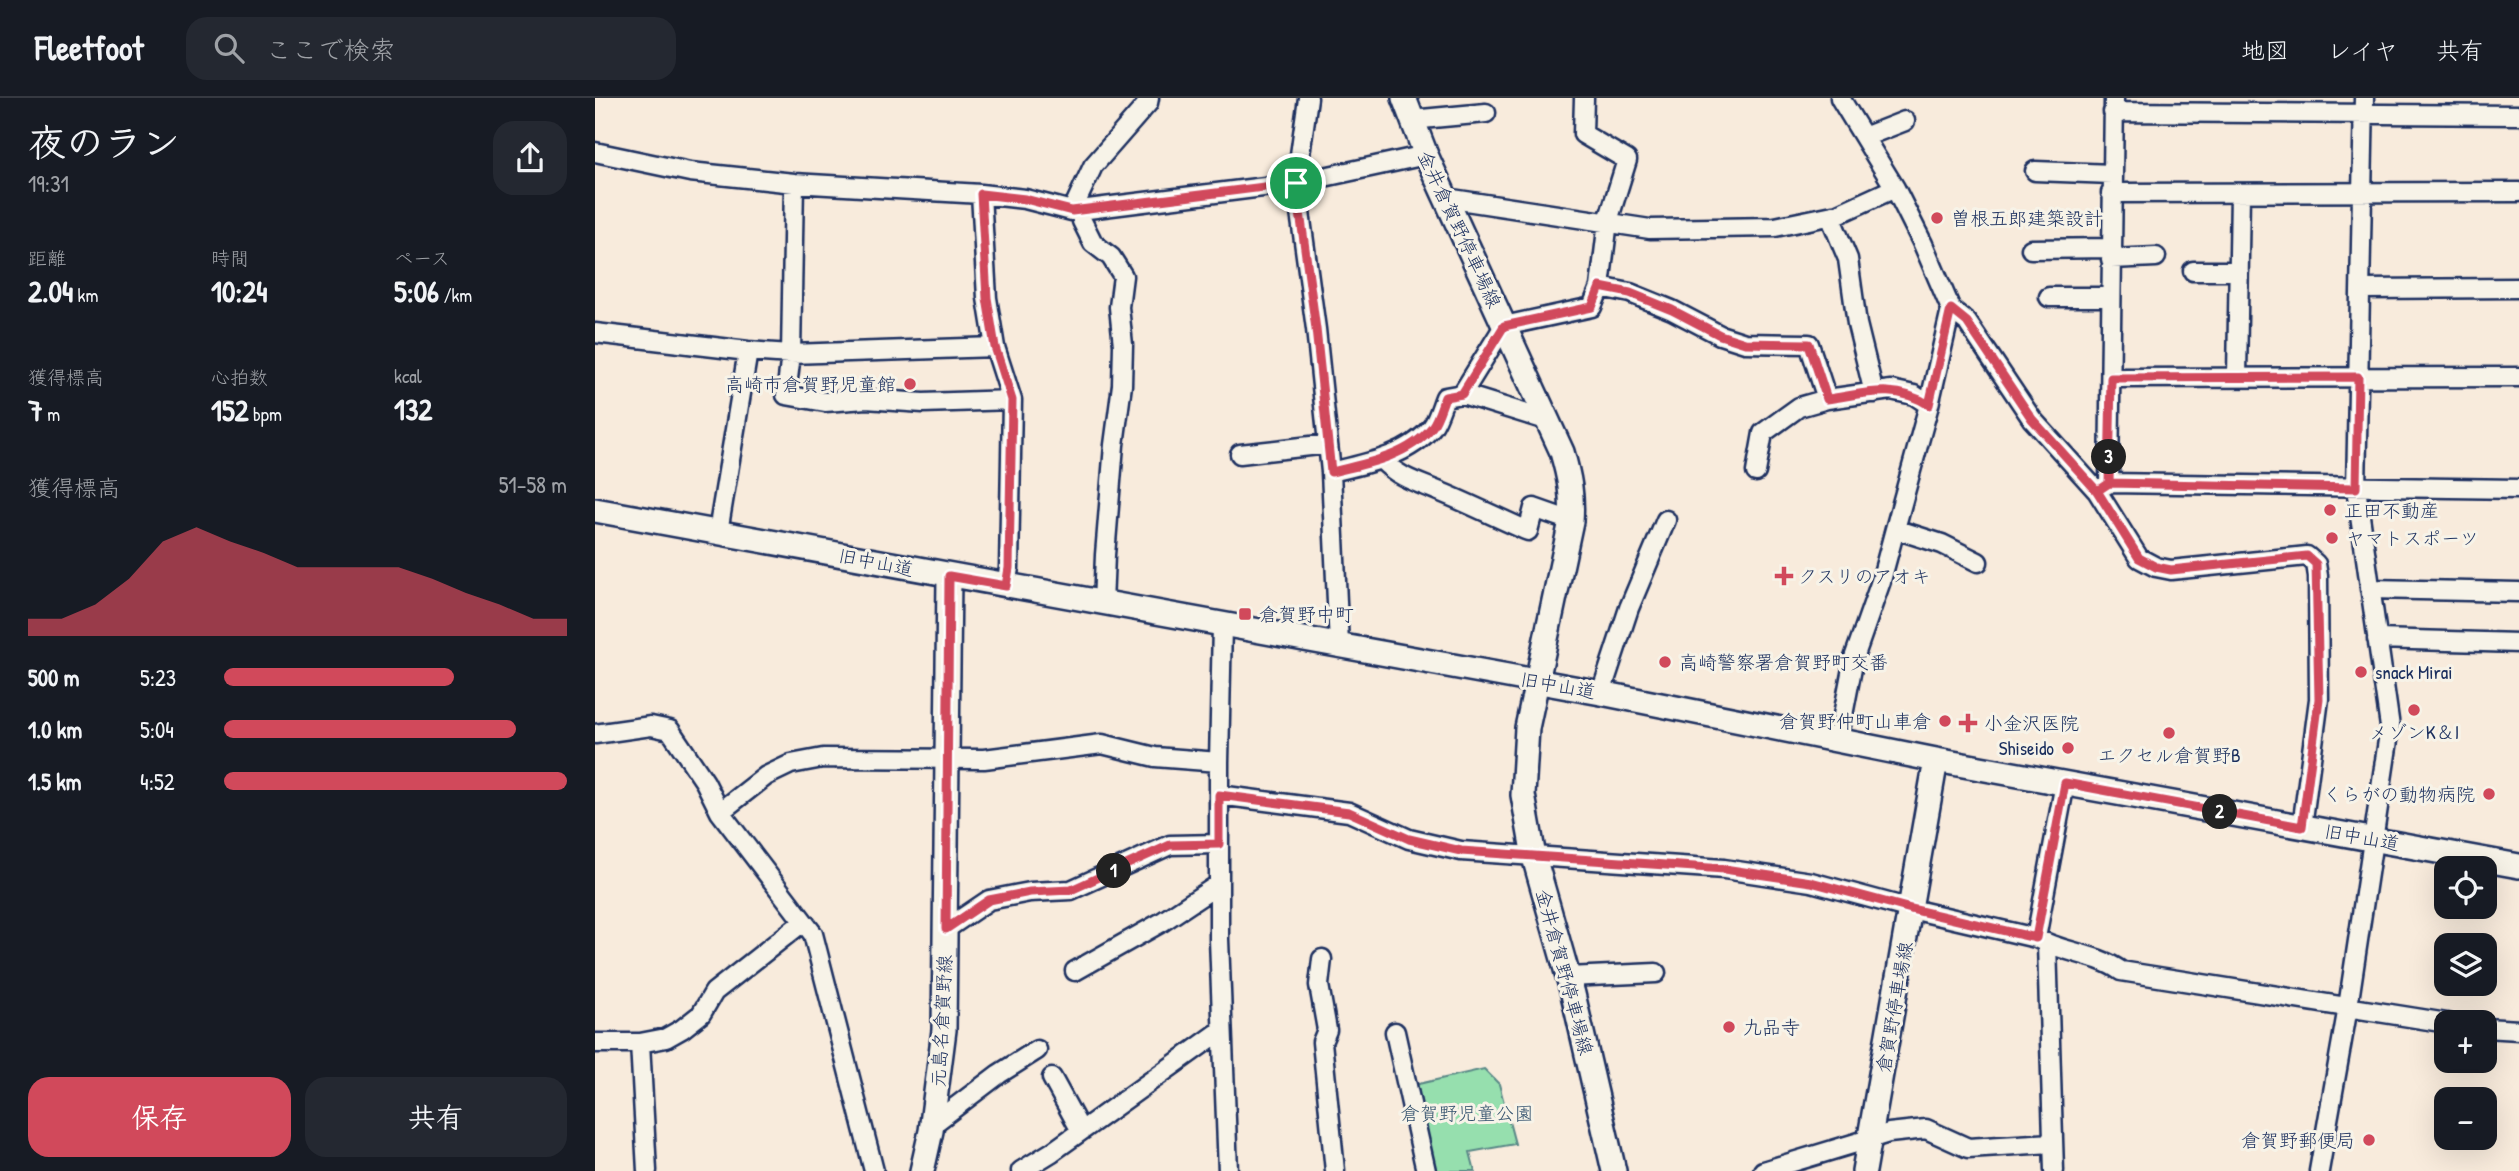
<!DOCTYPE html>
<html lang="ja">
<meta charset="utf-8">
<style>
:root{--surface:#171b24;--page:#242831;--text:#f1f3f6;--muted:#9ea1a6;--line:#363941;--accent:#d1495b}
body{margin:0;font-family:"Patrick Hand","Klee One",sans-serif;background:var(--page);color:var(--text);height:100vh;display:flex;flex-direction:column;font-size:26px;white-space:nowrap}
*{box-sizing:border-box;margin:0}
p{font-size:23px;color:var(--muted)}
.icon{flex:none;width:38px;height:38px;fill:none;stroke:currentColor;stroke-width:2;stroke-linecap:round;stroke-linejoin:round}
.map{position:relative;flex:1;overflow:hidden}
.sheet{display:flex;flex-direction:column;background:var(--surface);width:595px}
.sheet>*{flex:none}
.tools{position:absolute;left:1839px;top:758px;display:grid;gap:14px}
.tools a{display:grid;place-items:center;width:63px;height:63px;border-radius:14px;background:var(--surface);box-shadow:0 7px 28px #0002;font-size:35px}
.pin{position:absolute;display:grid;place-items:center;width:60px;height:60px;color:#fff;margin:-30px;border:4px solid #fff;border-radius:50%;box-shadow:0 2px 7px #0007}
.km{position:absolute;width:35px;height:35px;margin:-18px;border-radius:50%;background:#222;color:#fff;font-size:19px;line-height:35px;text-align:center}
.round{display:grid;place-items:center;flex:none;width:74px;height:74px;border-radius:21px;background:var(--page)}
.overview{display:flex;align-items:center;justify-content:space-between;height:119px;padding:0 28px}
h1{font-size:38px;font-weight:800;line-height:52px}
.stats{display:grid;grid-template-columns:repeat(3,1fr);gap:10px;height:119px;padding:7px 28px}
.stats div{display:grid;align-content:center}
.stats b{font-size:30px;font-weight:800}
.stats small{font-size:19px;font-weight:400}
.stats p{font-size:19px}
.chart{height:196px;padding:14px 28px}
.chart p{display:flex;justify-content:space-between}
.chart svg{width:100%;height:126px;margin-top:7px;fill:var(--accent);opacity:.7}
.cta{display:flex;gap:14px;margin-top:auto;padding:14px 28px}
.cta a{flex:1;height:80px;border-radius:21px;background:var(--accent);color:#fff;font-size:28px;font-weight:800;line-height:80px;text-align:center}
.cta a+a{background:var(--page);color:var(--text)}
ul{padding:0 28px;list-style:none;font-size:23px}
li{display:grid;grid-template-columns:112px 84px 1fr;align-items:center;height:52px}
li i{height:18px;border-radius:9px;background:var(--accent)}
header{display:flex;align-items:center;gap:42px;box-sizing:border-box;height:98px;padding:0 35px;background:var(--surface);border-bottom:2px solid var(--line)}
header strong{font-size:33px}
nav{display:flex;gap:38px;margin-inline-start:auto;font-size:24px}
.search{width:490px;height:63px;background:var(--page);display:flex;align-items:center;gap:18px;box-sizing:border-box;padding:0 24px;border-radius:21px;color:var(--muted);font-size:26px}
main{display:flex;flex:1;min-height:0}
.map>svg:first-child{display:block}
</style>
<header>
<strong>Fleetfoot</strong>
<div class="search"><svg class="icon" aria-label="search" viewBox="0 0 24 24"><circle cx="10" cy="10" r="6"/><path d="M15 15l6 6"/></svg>ここで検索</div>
<nav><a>地図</a><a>レイヤ</a><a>共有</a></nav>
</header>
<main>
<section class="sheet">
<div class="overview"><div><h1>夜のラン</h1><p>19:31</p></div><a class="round"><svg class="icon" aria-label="share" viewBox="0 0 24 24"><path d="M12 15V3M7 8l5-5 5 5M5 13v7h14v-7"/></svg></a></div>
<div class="stats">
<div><p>距離</p><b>2.04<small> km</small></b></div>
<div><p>時間</p><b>10:24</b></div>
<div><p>ペース</p><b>5:06<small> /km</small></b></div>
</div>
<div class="stats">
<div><p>獲得標高</p><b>7<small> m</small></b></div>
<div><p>心拍数</p><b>152<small> bpm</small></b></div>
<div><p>kcal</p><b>132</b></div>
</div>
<div class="chart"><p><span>獲得標高</span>51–58 m</p>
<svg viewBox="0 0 160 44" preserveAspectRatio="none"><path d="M0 44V38L10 38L20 33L30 24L40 11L50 6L60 11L70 15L80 20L90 20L100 20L110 20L120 24L130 29L140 33L150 38L160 38V44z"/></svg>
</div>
<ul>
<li><b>500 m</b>5:23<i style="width:67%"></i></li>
<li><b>1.0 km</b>5:04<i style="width:85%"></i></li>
<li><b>1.5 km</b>4:52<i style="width:100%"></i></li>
</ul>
<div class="cta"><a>保存</a><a>共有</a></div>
</section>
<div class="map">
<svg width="1924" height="1073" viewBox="0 0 1924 1073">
<rect width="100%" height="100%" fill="#f8ebdc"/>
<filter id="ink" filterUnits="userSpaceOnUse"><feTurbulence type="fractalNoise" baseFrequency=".0143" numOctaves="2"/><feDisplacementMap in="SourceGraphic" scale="14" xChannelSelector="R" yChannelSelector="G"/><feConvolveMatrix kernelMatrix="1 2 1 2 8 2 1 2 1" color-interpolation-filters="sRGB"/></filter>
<g filter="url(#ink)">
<path fill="#96dfae" stroke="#588786" stroke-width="2" d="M889,971l15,15 16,60 -45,8 5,19h-39l-22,-86z"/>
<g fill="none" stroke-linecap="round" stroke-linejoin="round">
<defs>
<path id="minor" d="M713,0l-12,85 20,146 15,143 8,173
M1245,0l55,90 28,56 28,65 16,13 65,97 65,72 42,67 17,9 15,3 136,-14 9,8 2,12 1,123 -17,128
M1518,14l406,3
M816,22l75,-7
M1269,39l41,-16
M0,54l95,20 104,11 187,11 44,5 47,12 224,-28 130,-28
M1440,73l77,3
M199,85l-3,171 -5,41 39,7 41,-3 57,4 89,-3
M1516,95l408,-1
M386,96l6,104 8,49 17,53 -3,168 -3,17
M851,100l204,31 125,-2 63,-13 57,-26
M486,112l1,11 11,22 18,14 12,19 -4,31 4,38 -1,40 -8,60 -9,110 -2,49
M477,113l21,-45 55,-63 1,-5
M1235,118l18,43 9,65 17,69
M1436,151l80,-1
M1516,161l45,-2
M1598,173h46
M1005,189l30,6 42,17 48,25 25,8 64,1 18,55
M1766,191l158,-1
M1454,199h62
M0,235l153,18 43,3 204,-7
M1642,279l3,-184
M1516,280l408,-1
M867,296l42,-68 88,-19 8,-20 8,-66 19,-61 -44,-26 1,-36
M645,356l88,-10
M787,362c18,19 38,23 61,33 29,12 57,26 85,38l6,-23 37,13
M736,374c34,-8 78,-16 101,-45 6,-8 9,-20 13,-30l17,-3 84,26
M1161,374l7,-39 36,-26 28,-8 64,-9 23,5 15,10
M1514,385l5,-385
M1502,393l12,-8 410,6
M1300,431l47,15 36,18
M123,434l30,-181
M1775,491l149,3
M627,527l-3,137v177l9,232
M1782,541l142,4
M1006,595l28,-85 37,-88
M0,636l56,-8 19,4 35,52 15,30 93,122 61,237
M1243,643l16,-83 27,-77 14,-52 34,-124 22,-96
M624,697l130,17 60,27 52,12 263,18 87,13 100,27 125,29c27,15 59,15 85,33l326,52
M125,714l46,-36 25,-12 32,-6 161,1 118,-15 53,13 64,5
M351,831l43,-29 41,-8 41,-2 99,-45 49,-1
M1441,840l29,-155
M1452,846l7,227
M727,861l-3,26 8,45 -5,12 13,129
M480,873l87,-49 57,-38
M973,879l88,-4
M1890,930l34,2
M800,934l31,139
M0,945h45l7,128
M45,945l26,-5 16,-9 19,-15 13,-22 89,-70
M457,980l29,53
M338,1026l66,-50 38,-24
M426,1073l31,-19 170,-122
M1168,1073l126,-38 37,-4 42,19 84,-5
M1724,1073l29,-164 42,-280 -34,-239 8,-390"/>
<path id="major" d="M809,0l22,57 136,297c7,24 11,44 9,69l-44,207 -4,67 11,62 39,137 41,177
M0,412l1006,183 335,67 583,106
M327,1073l9,-40 13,-101 5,-454
M1269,1073l72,-411"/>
</defs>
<use href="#minor" stroke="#1b2f5e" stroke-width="23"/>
<use href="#major" stroke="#1b2f5e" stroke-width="28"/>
<use href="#minor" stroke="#f7f3e8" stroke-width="18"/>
<use href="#major" stroke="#f7f3e8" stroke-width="23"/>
</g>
</g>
<g fill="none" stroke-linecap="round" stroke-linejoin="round" filter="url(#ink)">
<defs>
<path id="route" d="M701,85l-224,28 -47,-12 -44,-5 6,104 8,49 17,53 -3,168 -3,18 -57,-10 -3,353 43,-29 41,-8 41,-2 99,-45 49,-1v-49l130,17 60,27 52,12 263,18 87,13 100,27 125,29 29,-155 237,44 17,-128 -3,-135 -9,-8 -136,14 -15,-3 -17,-9 -42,-67 12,-8 247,5 2,-111 -247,1 -2,105 -12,8 -65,-72 -65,-97 -16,-13 -22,96c-34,-22 -65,-11 -102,-6l-18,-55 -64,-1 -25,-8 -48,-25 -42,-17 -30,-6 -8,20 -88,19 -42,68 -17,3c-4,10 -7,22 -13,30 -23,29 -67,37 -101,45l-15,-143 -20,-146"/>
</defs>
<use href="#route" stroke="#fff" stroke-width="14"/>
<use href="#route" stroke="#d1495b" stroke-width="9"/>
</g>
<g fill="#d1495b" stroke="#f7f3e8" stroke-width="2.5">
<circle cx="1342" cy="120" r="7"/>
<circle cx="315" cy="286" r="7"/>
<circle cx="1735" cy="412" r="7"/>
<circle cx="1737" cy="440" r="7"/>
<path d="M1185.5 467.5h7v7h7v7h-7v7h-7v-7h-7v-7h7z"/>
<rect x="643" y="509" width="14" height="14" rx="3.5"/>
<circle cx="1070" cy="564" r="7"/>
<circle cx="1766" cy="574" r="7"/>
<circle cx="1819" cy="612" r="7"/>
<circle cx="1350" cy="623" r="7"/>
<path d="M1369.5 614.5h7v7h7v7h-7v7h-7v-7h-7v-7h7z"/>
<circle cx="1574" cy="635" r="7"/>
<circle cx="1473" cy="650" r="7"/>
<circle cx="1894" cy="696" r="7"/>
<circle cx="1134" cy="929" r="7"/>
<circle cx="1774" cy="1042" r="7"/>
</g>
<g text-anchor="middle" stroke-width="6" stroke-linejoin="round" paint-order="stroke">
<g font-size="19" fill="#1b2f5e" stroke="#f7f3e8" text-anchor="start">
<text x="1356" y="127">曽根五郎建築設計</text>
<text x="301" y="293" text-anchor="end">高崎市倉賀野児童館</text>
<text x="1749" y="419">正田不動産</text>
<text x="1751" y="447">ヤマトスポーツ</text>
<text x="1203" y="485">クスリのアオキ</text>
<text x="664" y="523">倉賀野中町</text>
<text x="1084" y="571">高崎警察署倉賀野町交番</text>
<text x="1780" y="581">snack Mirai</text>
<text x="1336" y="630" text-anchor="end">倉賀野仲町山車倉</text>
<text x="1389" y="632">小金沢医院</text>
<text x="1819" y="641" text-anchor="middle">メゾンK＆I</text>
<text x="1459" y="657" text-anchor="end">Shiseido</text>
<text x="1574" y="664" text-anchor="middle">エクセル倉賀野B</text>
<text x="1880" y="703" text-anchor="end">くらがの動物病院</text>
<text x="1148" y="936">九品寺</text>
<text x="1760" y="1049" text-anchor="end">倉賀野郵便局</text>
</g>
<g font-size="19" fill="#1b2f5e" stroke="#f7f3e8">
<text transform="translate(865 131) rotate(65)" y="7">金井倉賀野停車場線</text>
<text transform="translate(281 464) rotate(11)" y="7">旧中山道</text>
<text transform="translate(963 587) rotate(10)" y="7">旧中山道</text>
<text transform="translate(1767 739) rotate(10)" y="7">旧中山道</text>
<text transform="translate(970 874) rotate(75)" y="7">金井倉賀野停車場線</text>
<text transform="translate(1299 909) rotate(-80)" y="7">倉賀野停車場線</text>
<text transform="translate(346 923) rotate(-87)" y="7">元島名倉賀野線</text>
</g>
<g font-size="19" fill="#34526e" stroke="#f7f3e8">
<text x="872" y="1022">倉賀野児童公園</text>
</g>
</g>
</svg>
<div class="tools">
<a><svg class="icon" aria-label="locate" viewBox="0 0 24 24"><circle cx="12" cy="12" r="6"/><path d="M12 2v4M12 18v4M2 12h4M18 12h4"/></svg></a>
<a><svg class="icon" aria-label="layers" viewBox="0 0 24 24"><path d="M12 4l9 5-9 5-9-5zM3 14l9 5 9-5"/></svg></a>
<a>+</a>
<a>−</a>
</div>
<div class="pin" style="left:701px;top:85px;background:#1e9e55"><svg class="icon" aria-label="arrive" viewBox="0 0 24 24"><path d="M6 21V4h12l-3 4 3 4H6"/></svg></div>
<b class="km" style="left:519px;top:773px">1</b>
<b class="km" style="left:1625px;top:714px">2</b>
<b class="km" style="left:1514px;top:359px">3</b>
</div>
</main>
